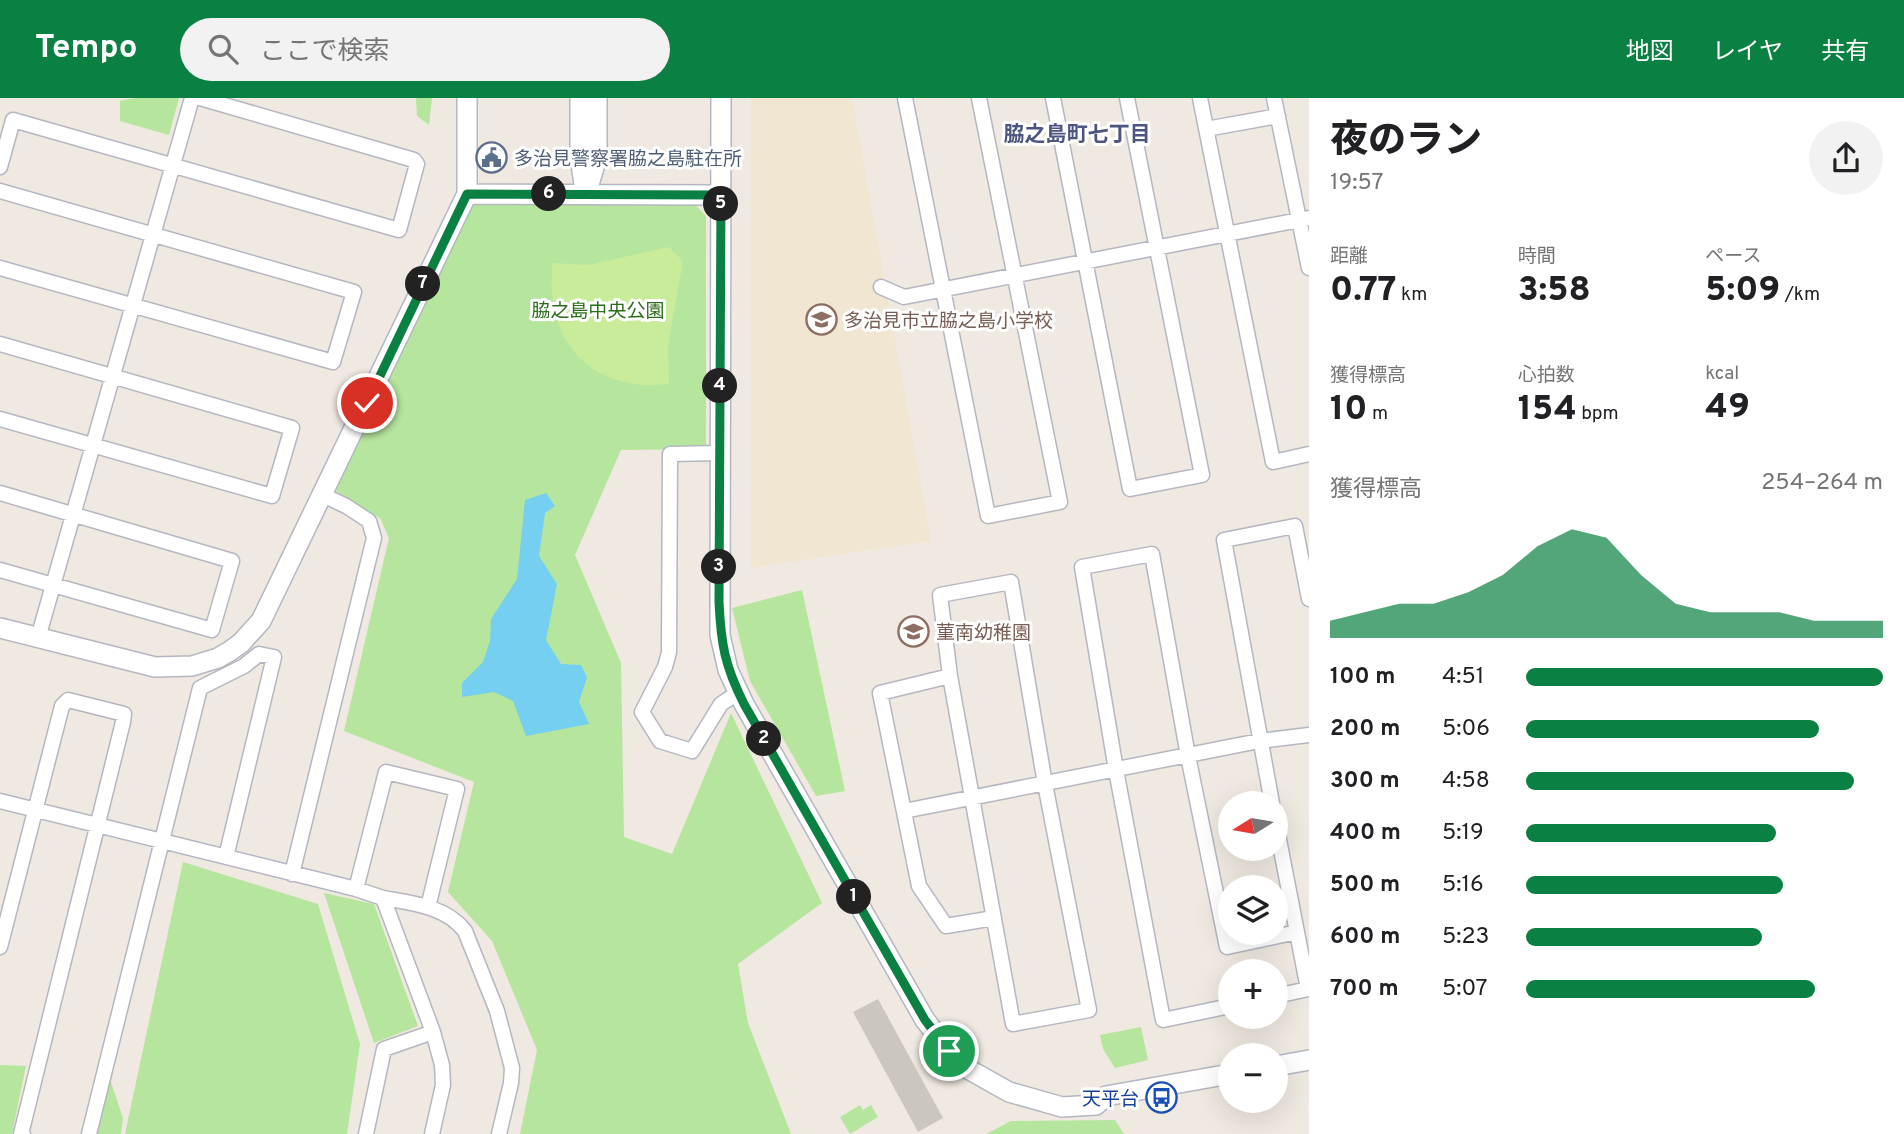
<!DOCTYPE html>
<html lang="ja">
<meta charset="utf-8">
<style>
:root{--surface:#fff;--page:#f2f2f2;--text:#202124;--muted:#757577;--accent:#0b8043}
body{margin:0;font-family:Overpass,"Noto Sans JP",sans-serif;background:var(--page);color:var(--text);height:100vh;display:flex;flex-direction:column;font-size:26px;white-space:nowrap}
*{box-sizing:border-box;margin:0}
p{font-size:23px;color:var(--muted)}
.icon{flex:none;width:38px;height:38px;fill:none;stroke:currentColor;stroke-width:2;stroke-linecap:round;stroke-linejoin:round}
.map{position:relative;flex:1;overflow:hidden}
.side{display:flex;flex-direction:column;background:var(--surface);width:595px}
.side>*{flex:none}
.needle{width:46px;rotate:259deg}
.controls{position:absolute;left:1218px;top:693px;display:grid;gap:14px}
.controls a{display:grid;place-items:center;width:70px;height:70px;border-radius:50%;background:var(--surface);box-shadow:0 7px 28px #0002;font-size:35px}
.pin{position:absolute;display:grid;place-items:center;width:60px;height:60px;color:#fff;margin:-30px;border:4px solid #fff;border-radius:50%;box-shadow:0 2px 7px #0007}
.km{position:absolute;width:35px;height:35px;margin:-18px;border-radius:50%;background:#222;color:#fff;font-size:19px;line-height:35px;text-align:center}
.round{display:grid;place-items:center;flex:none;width:74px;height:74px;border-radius:37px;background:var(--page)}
.head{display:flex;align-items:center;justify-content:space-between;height:119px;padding:0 21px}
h1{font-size:38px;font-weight:800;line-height:52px}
.metrics{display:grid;grid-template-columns:repeat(3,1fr);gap:10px;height:119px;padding:7px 21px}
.metrics div{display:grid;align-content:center}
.metrics b{font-size:35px;font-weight:800}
.metrics small{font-size:19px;font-weight:400}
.metrics p{font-size:19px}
.chart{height:196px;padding:14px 21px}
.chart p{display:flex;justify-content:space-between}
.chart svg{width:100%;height:126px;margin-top:7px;fill:var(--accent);opacity:.7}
ul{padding:0 21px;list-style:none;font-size:23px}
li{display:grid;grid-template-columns:112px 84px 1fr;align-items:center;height:52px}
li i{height:18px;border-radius:9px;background:var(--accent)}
header{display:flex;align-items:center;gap:42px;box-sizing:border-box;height:98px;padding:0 35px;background:var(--accent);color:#fff}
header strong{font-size:33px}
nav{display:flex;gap:38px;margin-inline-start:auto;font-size:24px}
.search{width:490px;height:63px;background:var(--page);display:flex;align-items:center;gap:18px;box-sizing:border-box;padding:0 24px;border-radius:38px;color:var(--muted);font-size:26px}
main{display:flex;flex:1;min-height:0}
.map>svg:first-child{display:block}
</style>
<header>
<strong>Tempo</strong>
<div class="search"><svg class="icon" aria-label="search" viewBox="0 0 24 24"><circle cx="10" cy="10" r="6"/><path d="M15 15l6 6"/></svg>ここで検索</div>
<nav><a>地図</a><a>レイヤ</a><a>共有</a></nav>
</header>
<main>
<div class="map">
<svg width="1309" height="1036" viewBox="0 0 1309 1036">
<rect width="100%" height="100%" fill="#efe9e1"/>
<path fill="#f0e6d1" d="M751,0h101l79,443 -180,27z"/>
<path fill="#b6e59e" d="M135,0h44l-10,37 -49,-14v-20z
M416,0h16l-3,27 -12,-9z
M692,103l14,15v233l-85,1 -46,105 46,108 3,174 48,17 59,-141 91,190 -84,61 10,59 43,111h-271l17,-84 -45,-109 -44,-49 26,-110 -130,-51 45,-193 -9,-20 -44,-27 123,-279 10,-7z
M802,492l43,201 -29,5 -66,-115 -18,-73z
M183,764l135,42 42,140 -13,90h-222z
M324,795l50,11 44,122 -44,17z
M1141,929l7,33 -33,8 -12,-19 -3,-14z
M0,967l26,1 -14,68h-12z
M107,972l16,48 -2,16h-25z
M860,1007l3,5 8,-5 7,12 -28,17 -10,-17z
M1115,1022l9,14h-138l25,-13z"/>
<path fill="#c9ec9a" d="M669,149l14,14 -15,84 1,39c-9,0 -19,2 -28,1 -52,-6 -83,-38 -89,-89 -1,-11 0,-22 0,-33l36,2z"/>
<path fill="#75cff0" d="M546,395l9,13 -10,7 -6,43 18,28 -11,56 15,24 20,1 6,12 -8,25 10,22 -63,12 -13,-35 -19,-9 -32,5v-14l21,-21 7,-21 1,-22 26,-40 8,-79z"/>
<path fill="#cbc7bf" d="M878,901l65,119 -25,14 -65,-120z"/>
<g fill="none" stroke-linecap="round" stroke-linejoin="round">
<defs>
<path id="street" d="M905,0l83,418 72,-14 -81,-404
M1053,0l77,391 72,-14 -75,-377
M1200,0l73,364 36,-8
M1274,0l35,170
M1206,31l72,-13
M0,69l13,-47 386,110 18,-66 -3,-4 -214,-62
M0,93l354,101 -21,70 -333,-94
M881,189l23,10 405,-79
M0,246l292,84 -20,68 -272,-77
M720,355l-50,1 -1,198 -4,15 -23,45 18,29 32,10 29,-47 18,-12
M0,395l232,68 -20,69 -212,-60
M1011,484l34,202 44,226 -76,14 -63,-348 -10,-81z
M38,540l154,-540
M950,578l-70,17 39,193 27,40 48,-8
M0,703l356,88 27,9
M1272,705l-48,-263 71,-14 14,73
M904,713l355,-70 50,-6
M1276,726l32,165 -32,7
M292,776l82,-336 -5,-17 -23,-15 -23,-11
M356,791l30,-117 71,17 -29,118
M0,849l62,-241 6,-6 56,14 -1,8 -102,412h2
M1230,908l-67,14 -47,-250 -34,-203 70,-13 36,202 39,191 70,-15
M89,1036l111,-446 44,-22 15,-12 15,3 -48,200
M366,1036l18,-85 49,-17 -50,-134c28,5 63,8 82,33l32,80 15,57 -1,15 -12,51
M432,1036l11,-49 -1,-20 -9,-33"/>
<path id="secondary" d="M580,0v60l5,32
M721,0l-1,537 8,35 16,34 181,316 24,31 19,18 41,23 53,15 34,-2 10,-9 124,-22
M467,96l254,1
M586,96l11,-36v-60
M0,530l155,39 37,-1 26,-8 12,-7 11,-8 20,-22 206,-427v-96
M1276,968l33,-6"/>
</defs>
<use href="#street" stroke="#b4b7c1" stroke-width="17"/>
<use href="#secondary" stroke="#b4b7c1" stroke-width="22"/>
<use href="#street" stroke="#fff" stroke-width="14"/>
<use href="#secondary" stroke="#fff" stroke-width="19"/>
</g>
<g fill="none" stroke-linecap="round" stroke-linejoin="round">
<defs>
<path id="route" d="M367,305l100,-209 254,1 -2,407c2,43 6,64 25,102l181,316 24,31"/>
</defs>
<use href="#route" stroke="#fff" stroke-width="14"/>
<use href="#route" stroke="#0b8043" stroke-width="9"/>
</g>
<defs>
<symbol id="civic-ring" viewBox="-11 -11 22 22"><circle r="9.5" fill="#fff" stroke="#5c6f8a" stroke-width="1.5"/><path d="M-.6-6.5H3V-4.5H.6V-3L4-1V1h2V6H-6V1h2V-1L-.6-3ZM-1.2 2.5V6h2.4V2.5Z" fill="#5c6f8a"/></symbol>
<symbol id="school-ring" viewBox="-11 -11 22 22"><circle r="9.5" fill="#fff" stroke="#8d6e63" stroke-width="1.5"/><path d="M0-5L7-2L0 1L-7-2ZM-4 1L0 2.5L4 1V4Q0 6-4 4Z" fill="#8d6e63"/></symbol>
<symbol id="bus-ring" viewBox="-11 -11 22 22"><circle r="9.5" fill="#fff" stroke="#1a4fb4" stroke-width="1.5"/><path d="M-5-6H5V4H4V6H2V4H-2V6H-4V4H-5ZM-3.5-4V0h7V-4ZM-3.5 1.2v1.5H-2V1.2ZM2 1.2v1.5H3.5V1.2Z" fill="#1a4fb4"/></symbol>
</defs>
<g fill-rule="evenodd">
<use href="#civic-ring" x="474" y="42" width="35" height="35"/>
<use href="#school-ring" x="804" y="204" width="35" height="35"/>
<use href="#school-ring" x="896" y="516" width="35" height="35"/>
<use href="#bus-ring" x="1144" y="982" width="35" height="35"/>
</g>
<g text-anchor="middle" stroke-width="6" stroke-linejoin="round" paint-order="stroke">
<g font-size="19" fill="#4e5e75" stroke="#fff" text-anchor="start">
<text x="514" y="67">多治見警察署脇之島駐在所</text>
</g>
<g font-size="19" fill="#2c6e1b" stroke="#fff">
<text x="598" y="219">脇之島中央公園</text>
</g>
<g font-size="19" fill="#785e54" stroke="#fff" text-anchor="start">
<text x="844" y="229">多治見市立脇之島小学校</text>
<text x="936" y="541">菫南幼稚園</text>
</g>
<g font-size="19" fill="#164399" stroke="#fff" text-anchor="end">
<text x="1139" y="1007">天平台</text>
</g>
<g font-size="21" font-weight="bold" fill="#4d5680" stroke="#fff">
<text x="1077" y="43">脇之島町七丁目</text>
</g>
</g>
</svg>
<div class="controls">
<a><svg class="needle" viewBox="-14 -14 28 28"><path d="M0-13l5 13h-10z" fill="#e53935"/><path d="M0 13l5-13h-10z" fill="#757577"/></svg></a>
<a><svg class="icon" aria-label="layers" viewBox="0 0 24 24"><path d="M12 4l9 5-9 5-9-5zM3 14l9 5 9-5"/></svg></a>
<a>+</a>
<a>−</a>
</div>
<div class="pin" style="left:949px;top:953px;background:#1e9e55"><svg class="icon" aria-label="arrive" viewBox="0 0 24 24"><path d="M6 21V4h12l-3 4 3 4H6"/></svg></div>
<div class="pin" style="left:367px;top:305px;background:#d93025"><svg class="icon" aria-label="check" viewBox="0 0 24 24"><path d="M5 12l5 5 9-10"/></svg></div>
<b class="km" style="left:854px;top:799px">1</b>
<b class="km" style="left:764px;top:641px">2</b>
<b class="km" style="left:719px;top:469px">3</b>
<b class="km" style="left:720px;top:288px">4</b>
<b class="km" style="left:721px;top:106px">5</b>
<b class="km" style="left:549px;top:96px">6</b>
<b class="km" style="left:423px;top:186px">7</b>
</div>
<section class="side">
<div class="head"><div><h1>夜のラン</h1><p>19:57</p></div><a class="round"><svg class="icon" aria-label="share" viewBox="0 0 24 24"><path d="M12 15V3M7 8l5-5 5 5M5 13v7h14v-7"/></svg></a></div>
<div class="metrics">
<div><p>距離</p><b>0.77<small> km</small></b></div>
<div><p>時間</p><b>3:58</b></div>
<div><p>ペース</p><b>5:09<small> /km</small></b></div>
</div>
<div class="metrics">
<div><p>獲得標高</p><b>10<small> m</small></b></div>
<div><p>心拍数</p><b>154<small> bpm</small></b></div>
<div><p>kcal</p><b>49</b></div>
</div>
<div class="chart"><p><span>獲得標高</span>254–264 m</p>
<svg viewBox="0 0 160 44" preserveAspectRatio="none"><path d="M0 44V38L10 35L20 32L30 32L40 28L50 22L60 12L70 6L80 9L90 22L100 32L110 35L120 35L130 35L140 38L150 38L160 38V44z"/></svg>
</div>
<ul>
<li><b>100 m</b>4:51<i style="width:100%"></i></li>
<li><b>200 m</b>5:06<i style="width:82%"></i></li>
<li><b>300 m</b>4:58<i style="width:92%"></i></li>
<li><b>400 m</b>5:19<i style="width:70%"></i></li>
<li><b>500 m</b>5:16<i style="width:72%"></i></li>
<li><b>600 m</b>5:23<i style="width:66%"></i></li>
<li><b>700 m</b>5:07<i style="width:81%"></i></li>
</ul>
</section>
</main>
